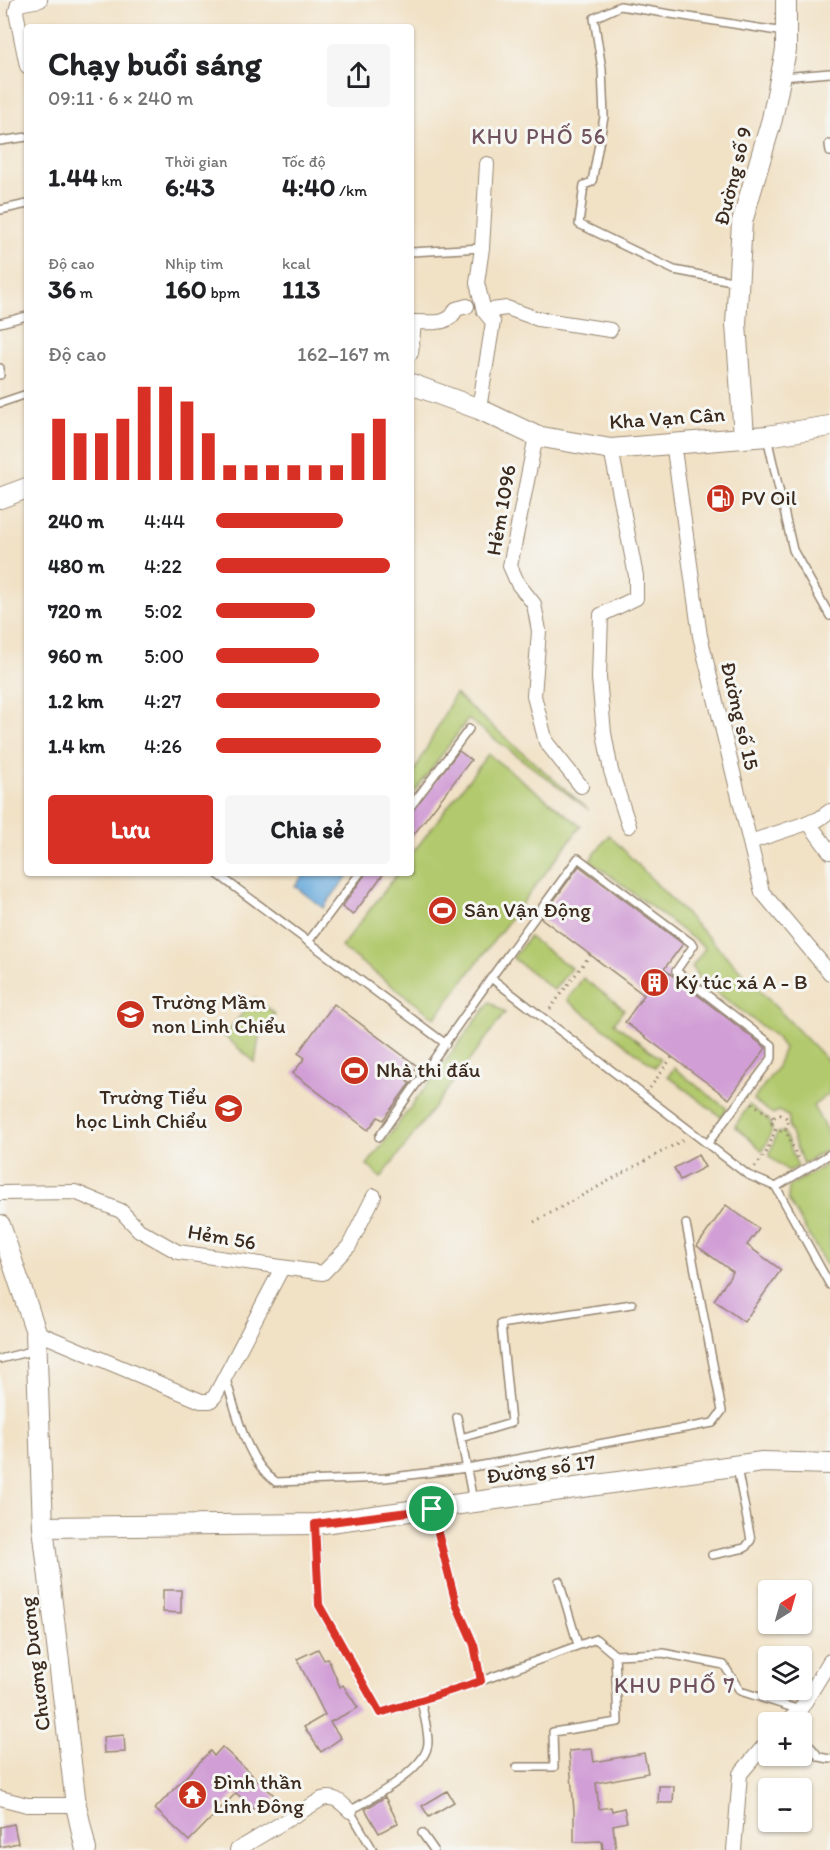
<!DOCTYPE html>
<html lang="vi">
<meta charset="utf-8">
<style>
:root{--surface:#fff;--page:#f6f6f6;--text:#202124;--muted:#757577;--accent:#d93025}
body{margin:0;font-family:Itim,sans-serif;background:var(--page);color:var(--text);height:100vh;display:flex;flex-direction:column;font-size:22px;white-space:nowrap}
*{box-sizing:border-box;margin:0}
p{font-size:20px;color:var(--muted)}
.icon{flex:none;width:33px;height:33px;fill:none;stroke:currentColor;stroke-width:2;stroke-linecap:round;stroke-linejoin:round}
.map{position:relative;flex:1;overflow:hidden}
.details{position:absolute;left:24px;top:24px;width:390px;height:852px;display:flex;flex-direction:column;background:var(--surface);border-radius:6px;box-shadow:0 2px 4px #0004}
.details>*{flex:none}
.needle{width:39px;rotate:37deg}
.controls{position:absolute;left:758px;top:1580px;display:grid;gap:12px}
.controls a{display:grid;place-items:center;width:54px;height:54px;border-radius:6px;background:var(--surface);box-shadow:0 2px 4px #0004;font-size:30px}
.pin{position:absolute;display:grid;place-items:center;width:51px;height:51px;color:#fff;margin:-26px;border:3px solid #fff;border-radius:50%;box-shadow:0 2px 6px #0007}
.round{display:grid;place-items:center;flex:none;width:63px;height:63px;border-radius:6px;background:var(--page)}
.summary{display:flex;align-items:center;justify-content:space-between;height:102px;padding:0 24px}
h1{font-size:33px;font-weight:800;line-height:45px}
.metrics{display:grid;grid-template-columns:repeat(3,1fr);gap:9px;height:102px;padding:6px 24px}
.metrics div{display:grid;align-content:center}
.metrics b{font-size:26px;font-weight:800}
.metrics small{font-size:16px;font-weight:400}
.metrics p{font-size:16px}
.chart{height:168px;padding:12px 24px}
.chart p{display:flex;justify-content:space-between}
.chart svg{width:100%;height:108px;margin-top:6px;stroke:var(--accent);stroke-width:6}
.cta{display:flex;gap:12px;margin-top:auto;padding:12px 24px}
.cta a{flex:1;height:69px;border-radius:6px;background:var(--accent);color:#fff;font-size:24px;font-weight:800;line-height:69px;text-align:center}
.cta a+a{background:var(--page);color:var(--text)}
ul{padding:0 24px;list-style:none;font-size:20px}
li{display:grid;grid-template-columns:96px 72px 1fr;align-items:center;height:45px}
li i{height:15px;border-radius:8px;background:var(--accent)}
.map>svg:first-child{display:block}
</style>
<div class="map">
<svg width="830" height="1850" viewBox="0 0 830 1850">
<rect width="100%" height="100%" fill="#f6f6f2"/>
<filter id="ink" filterUnits="userSpaceOnUse"><feTurbulence type="fractalNoise" baseFrequency=".0167" numOctaves="2"/><feDisplacementMap in="SourceGraphic" scale="12" xChannelSelector="R" yChannelSelector="G"/><feConvolveMatrix kernelMatrix="1 2 1 2 8 2 1 2 1" color-interpolation-filters="sRGB"/></filter>
<filter id="wash" filterUnits="userSpaceOnUse"><feTurbulence type="fractalNoise" baseFrequency=".008" numOctaves="4" result="noise"/><feDisplacementMap in="SourceGraphic" scale="24" xChannelSelector="R" yChannelSelector="G"/><feGaussianBlur stdDeviation="1.35" result="paint"/><feColorMatrix in="noise" values="0 0 0 0 0 0 0 0 0 0 0 0 0 0 0 0 0 1.4 0 .05"/><feComposite in="paint" operator="in"/></filter>
<g filter="url(#wash)">
<rect width="100%" height="100%" fill="#f1e1c5"/>
<path fill="#b2c96d" stroke="#767a46" stroke-width="1.5" d="M455,694l134,116 -121,-91 -57,78v-19z
M488,754l93,72 -146,192 -94,-71 57,-74h13v-18z
M609,835l221,228v30l-17,13 17,31v11l-27,16 -14,-36v-11l-10,-6 -6,3 -20,-14 23,-31 8,-21 -8,-11 -77,-58 -7,-12 13,-19 -115,-88z
M529,937l42,31 -17,22 -41,-32z
M583,978l41,31 -10,14 47,36 -6,8 -88,-67z
M255,998l20,16 -16,23 -4,25 -31,-26z
M490,1002l15,11 -124,165 -14,-13z
M674,1068l53,41 -6,8 -53,-41z
M749,1105l20,15 3,10 -9,21 -28,-25z
M784,1132l14,35 -10,4 -19,-15 8,-23z
M826,1165l4,1v106l-42,-73 1,-13z"/>
<path fill="#67a9db" stroke="#516a7c" stroke-width="1.5" d="M305,873h45l-27,35 -28,-22z"/>
<g id="blocks">
<path fill="#d19fd6" d="M459,751l12,9 -60,78v-26z
M579,866l104,78 -19,25 102,79 -37,51 -104,-77 19,-27 -103,-77z
M366,873h18l-31,42 -11,-8z
M334,1004l83,62 -10,15 3,2 -27,37 -5,-3 -10,13 -75,-57 12,-15 -7,-5z
M698,1155l7,12 -25,13 -6,-12z
M726,1205l33,24 -12,16 34,25 -37,52 -30,-22 19,-28 -36,-26z
M163,1590h18v23l-18,-1z
M318,1649l6,11 4,-1 12,28 3,-2 15,23 -28,14 11,16 -20,14 -17,-25 21,-12 -28,-56z
M124,1735l1,17 -21,1 -1,-16z
M222,1747l54,50 -16,17 -24,-21 -47,48 -34,-32 55,-58 4,5z
M592,1749l2,13 50,-9 4,20 -52,10 3,26 12,-2 1,4 12,-3 3,14 -14,3 3,25h-13l-1,-9 -28,1v-31l-5,-60z
M659,1786h15l-1,17h-15z
M447,1791l7,11 -25,15 -7,-11z
M385,1797l13,26 -19,10 -14,-24z
M14,1824l4,19 -18,4v-20z"/>
</g>
</g>
<g filter="url(#ink)">
<use href="#blocks" fill-opacity="0" stroke="#968672" stroke-width="1.5"/>
<g fill="none" stroke-linecap="round" stroke-linejoin="round">
<defs>
<path id="lane" d="M782,77l48,-4
M0,141l27,-4
M829,144l1,8
M0,210l27,-6
M411,252l71,-4
M737,282l-63,-12 -95,-46 5,-39 8,-3 12,-65 -2,-48 -8,-51 26,-12 164,26
M0,323l27,-7
M0,368v7
M0,403l27,-9
M767,437l26,113 37,66
M411,806l58,-77
M216,873l230,171
M308,942l52,-69
M379,1137l112,-159
M708,1143l64,-85v-13l-96,-74 18,-26 -116,-87 -87,120 257,197 28,12 54,98
M776,1187l54,-33
M0,1359l35,-9
M225,1377c12,34 20,84 51,105l109,-4 82,-10 246,-45 9,-12 -36,-187
M457,1417l16,84
M461,1438l50,-15 -10,-99 131,-20
M432,1509l24,95 18,41 7,36
M316,1527l3,79 61,107 101,-32 115,-42 19,16 48,-2 61,12 16,26 60,19
M712,1555l33,-7 6,-8 -14,-72
M559,1581l19,64
M801,1735l18,22 11,2
M517,1767h37l-1,-35 65,-10 -3,-67
M422,1833l12,17
M373,1850l-23,-39c21,-13 78,-42 78,-69 0,-14 -5,-29 -7,-42"/>
<path id="street" d="M27,66l-11,-54 2,-8 22,-4
M484,311l23,-3 31,11 72,11
M411,353l3,-31c16,0 36,4 42,-13l11,-3
M479,409l14,-87 -9,-11 -7,-28 5,-35 5,-84
M536,436l-26,130 8,18 16,20 5,27 -5,65 12,46 35,44
M673,442l27,194 62,256 68,81
M611,449l25,127v22l-35,17 -2,63 5,55 7,38 18,55
M808,822l22,30
M750,842l69,-23 11,-8
M0,1193l75,-1 46,19 18,19 39,22 145,21 26,-27 25,-50
M36,1332l165,69h9l5,-5 67,-128
M787,1722l13,-12 30,-49
M0,1798l27,7h49
M237,1850l85,-51c14,-4 19,4 28,12
M734,1850l6,-76 28,-33"/>
<path id="secondary" d="M411,384l68,25 57,27 75,13 156,-13 63,-10
M744,436l-8,-112 6,-102 30,-103 14,-69v-50
M0,498l27,-10
M0,1225l36,107 7,195 33,278 10,45
M43,1527l273,-3 446,-62 68,2"/>
</defs>
<use href="#lane" stroke="#968672" stroke-width="10"/>
<use href="#street" stroke="#968672" stroke-width="16"/>
<use href="#secondary" stroke="#968672" stroke-width="22"/>
<path stroke="#968672" stroke-width="3" stroke-dasharray="1.5 4.5" stroke-linecap="butt" d="M550,1009l40,-54
M650,1088l22,-31
M752,1103l21,15
M772 1123a8 8 0 1 1 16 0a8 8 0 1 1-16 0Z
M785,1129l14,32
M755,1167l11,-14 10,-24
M534,1222l151,-83"/>
<use href="#lane" stroke="#fff" stroke-width="7"/>
<use href="#street" stroke="#fff" stroke-width="14"/>
<use href="#secondary" stroke="#fff" stroke-width="20"/>
</g>
</g>
<g fill="none" stroke-linecap="round" stroke-linejoin="round" filter="url(#ink)">
<defs>
<path id="route" d="M432,1509l24,95 18,41 7,36 -101,32 -61,-108 -4,-81z"/>
</defs>
<use href="#route" stroke="#fff" stroke-width="12"/>
<use href="#route" stroke="#d93025" stroke-width="8"/>
</g>
<defs>
<symbol id="fuel-disc" viewBox="-11 -11 22 22"><circle r="9.5" fill="#c8321e" stroke="#f6f6f2"/><path d="M-5.5-6h7V0h2V4h1.3V-2.5L3-4.5l.8-.8L6-3V5H2.5V1h-1V6h-7ZM-4.2-4.7v3.2H.2V-4.7Z" fill="#fff"/></symbol>
<symbol id="stadium-disc" viewBox="-11 -11 22 22"><circle r="9.5" fill="#c8321e" stroke="#f6f6f2"/><path d="M0-5a6.5 5 0 1 0 0 10a6.5 5 0 1 0 0-10ZM-3.5-1.8h7v3.6h-7Z" fill="#fff"/></symbol>
<symbol id="building-disc" viewBox="-11 -11 22 22"><circle r="9.5" fill="#c8321e" stroke="#f6f6f2"/><path d="M-4-6H4V6H1V3H-1V6H-4ZM-2.5-4.3h1.7v1.8h-1.7ZM.8-4.3h1.7v1.8H.8ZM-2.5-1h1.7V.8h-1.7ZM.8-1h1.7V.8H.8Z" fill="#fff"/></symbol>
<symbol id="school-disc" viewBox="-11 -11 22 22"><circle r="9.5" fill="#c8321e" stroke="#f6f6f2"/><path d="M0-5L7-2L0 1L-7-2ZM-4 1L0 2.5L4 1V4Q0 6-4 4Z" fill="#fff"/></symbol>
<symbol id="temple-disc" viewBox="-11 -11 22 22"><circle r="9.5" fill="#c8321e" stroke="#f6f6f2"/><path d="M0-6L5-2H3V0L6.5 2.5H4V6H1.5V3h-3V6H-4V2.5H-6.5L-3 0V-2H-5Z" fill="#fff"/></symbol>
</defs>
<g fill-rule="evenodd">
<use href="#fuel-disc" x="704" y="482" width="33" height="33"/>
<use href="#stadium-disc" x="426" y="894" width="33" height="33"/>
<use href="#building-disc" x="638" y="966" width="33" height="33"/>
<use href="#school-disc" x="114" y="998" width="33" height="33"/>
<use href="#stadium-disc" x="338" y="1054" width="33" height="33"/>
<use href="#school-disc" x="212" y="1092" width="33" height="33"/>
<use href="#temple-disc" x="176" y="1778" width="33" height="33"/>
</g>
<g text-anchor="middle" stroke-width="6" stroke-linejoin="round" paint-order="stroke">
<g font-size="21" fill="#3b2a1e" stroke="#f6f6f2">
<text transform="translate(733 176) rotate(-76)" y="7">Đường số 9</text>
<text transform="translate(667 418) rotate(-4)" y="7">Kha Vạn Cân</text>
<text transform="translate(501 510) rotate(-80)" y="7">Hẻm 1096</text>
<text transform="translate(740 716) rotate(77)" y="7">Đường số 15</text>
<text transform="translate(222 1237) rotate(10)" y="7">Hẻm 56</text>
<text transform="translate(541 1469) rotate(-8)" y="7">Đường số 17</text>
<text transform="translate(35 1664) rotate(-97)" y="7">Chương Dương</text>
</g>
<g font-size="21" fill="#3b2a1e" stroke="#f6f6f2" text-anchor="start">
<text x="741" y="505">PV Oil</text>
<text x="464" y="917">Sân Vận Động</text>
<text x="675" y="989">Ký túc xá A - B</text>
<text x="152" y="1009">Trường Mầm<tspan x="152" dy="24">non Linh Chiểu</tspan></text>
<text x="376" y="1077">Nhà thi đấu</text>
<text x="207" y="1104" text-anchor="end">Trường Tiểu<tspan x="207" dy="24">học Linh Chiểu</tspan></text>
<text x="213" y="1789">Đình thần<tspan x="213" dy="24">Linh Đông</tspan></text>
</g>
<g font-size="22" letter-spacing="1.5" fill="#70535e" stroke="#f6f6f2">
<text x="539" y="144">KHU PHỐ 56</text>
<text x="675" y="1693">KHU PHỐ 7</text>
</g>
</g>
</svg>
<div class="controls">
<a><svg class="needle" viewBox="-14 -14 28 28"><path d="M0-13l5 13h-10z" fill="#e53935"/><path d="M0 13l5-13h-10z" fill="#757577"/></svg></a>
<a><svg class="icon" aria-label="layers" viewBox="0 0 24 24"><path d="M12 4l9 5-9 5-9-5zM3 14l9 5 9-5"/></svg></a>
<a>+</a>
<a>−</a>
</div>
<div class="pin" style="left:432px;top:1509px;background:#1e9e55"><svg class="icon" aria-label="arrive" viewBox="0 0 24 24"><path d="M6 21V4h12l-3 4 3 4H6"/></svg></div>
<section class="details">
<div class="summary"><div><h1>Chạy buổi sáng</h1><p>09:11 · 6 × 240 m</p></div><a class="round"><svg class="icon" aria-label="share" viewBox="0 0 24 24"><path d="M12 15V3M7 8l5-5 5 5M5 13v7h14v-7"/></svg></a></div>
<div class="metrics">
<div><b>1.44<small> km</small></b></div>
<div><p>Thời gian</p><b>6:43</b></div>
<div><p>Tốc độ</p><b>4:40<small> /km</small></b></div>
</div>
<div class="metrics">
<div><p>Độ cao</p><b>36<small> m</small></b></div>
<div><p>Nhịp tim</p><b>160<small> bpm</small></b></div>
<div><p>kcal</p><b>113</b></div>
</div>
<div class="chart"><p><span>Độ cao</span>162–167 m</p>
<svg viewBox="0 0 160 44" preserveAspectRatio="none"><path d="M5 44V19M15 44V25M25 44V25M35 44V19M45 44V6M55 44V6M65 44V12M75 44V25M85 44V38M95 44V38M105 44V38M115 44V38M125 44V38M135 44V38M145 44V25M155 44V19"/></svg>
</div>
<ul>
<li><b>240 m</b>4:44<i style="width:73%"></i></li>
<li><b>480 m</b>4:22<i style="width:100%"></i></li>
<li><b>720 m</b>5:02<i style="width:57%"></i></li>
<li><b>960 m</b>5:00<i style="width:59%"></i></li>
<li><b>1.2 km</b>4:27<i style="width:94%"></i></li>
<li><b>1.4 km</b>4:26<i style="width:95%"></i></li>
</ul>
<div class="cta"><a>Lưu</a><a>Chia sẻ</a></div>
</section>
</div>
